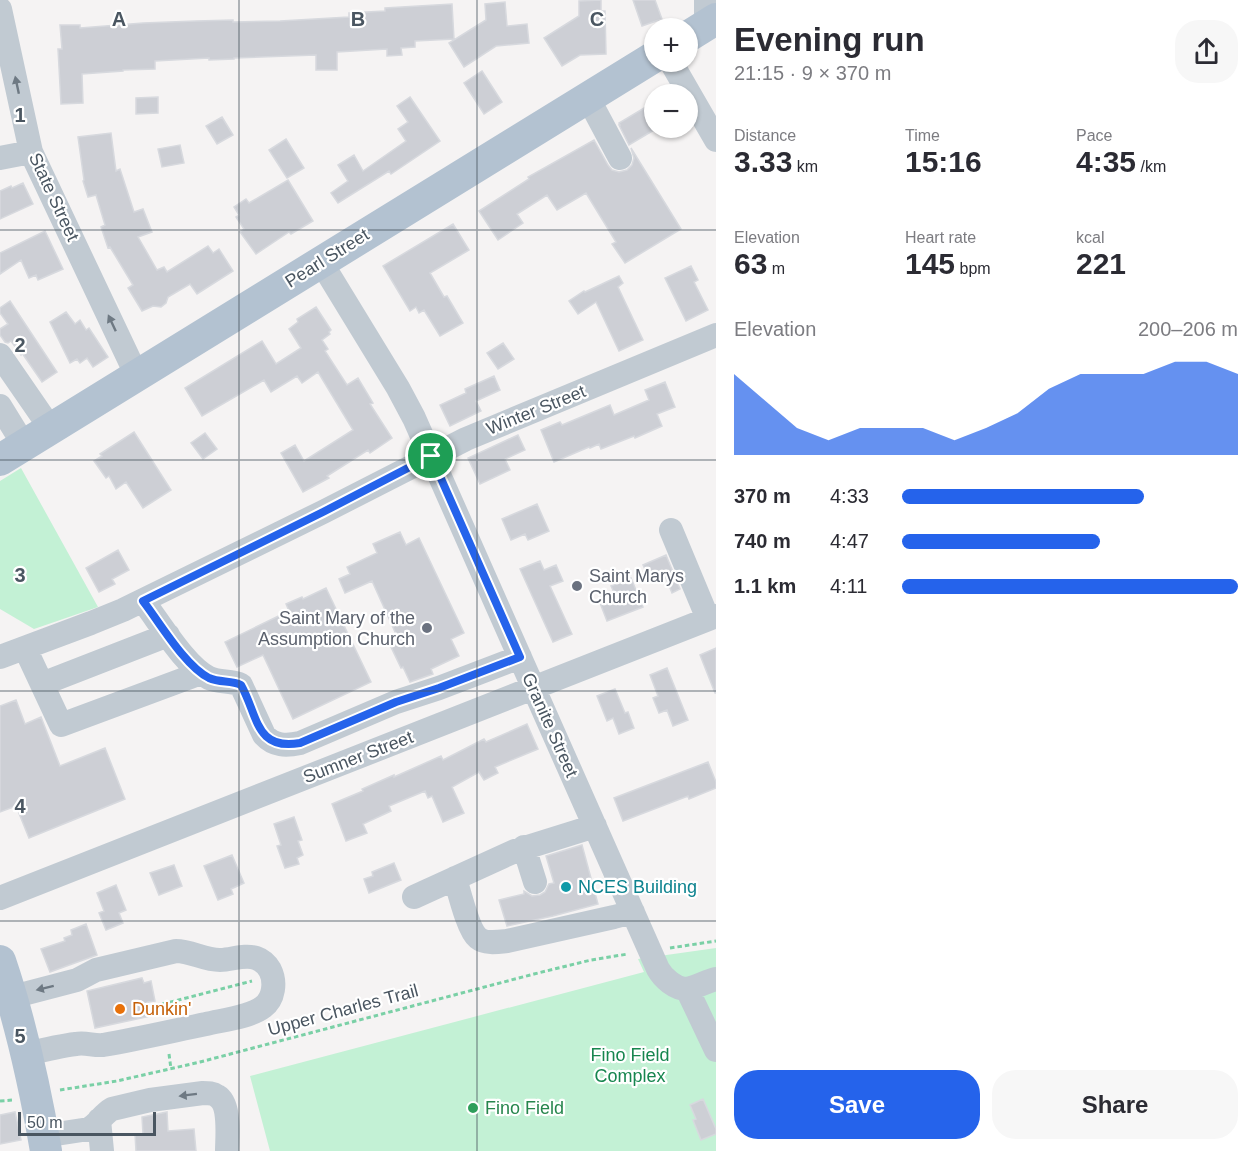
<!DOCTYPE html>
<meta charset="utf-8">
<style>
:root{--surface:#fff;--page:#f7f7f7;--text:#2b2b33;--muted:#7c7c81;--accent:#2563eb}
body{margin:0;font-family:Arial,sans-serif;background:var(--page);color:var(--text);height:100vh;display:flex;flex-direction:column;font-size:22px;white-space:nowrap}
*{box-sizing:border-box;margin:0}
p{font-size:20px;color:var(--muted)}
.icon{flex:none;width:33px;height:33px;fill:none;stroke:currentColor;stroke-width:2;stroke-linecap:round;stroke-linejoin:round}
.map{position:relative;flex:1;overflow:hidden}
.details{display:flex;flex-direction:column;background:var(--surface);width:540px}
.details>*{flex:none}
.controls{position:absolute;left:644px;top:18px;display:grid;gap:12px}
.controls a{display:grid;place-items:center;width:54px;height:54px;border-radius:50%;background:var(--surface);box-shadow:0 2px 4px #0004;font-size:30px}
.scale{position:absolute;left:18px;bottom:15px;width:138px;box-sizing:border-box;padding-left:6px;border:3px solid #4a5661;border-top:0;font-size:16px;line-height:21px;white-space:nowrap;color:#4a5661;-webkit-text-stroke:4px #fff;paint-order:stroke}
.pin{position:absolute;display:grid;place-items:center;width:51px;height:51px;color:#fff;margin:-26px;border:3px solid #fff;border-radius:50%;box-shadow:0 2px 6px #0007}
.round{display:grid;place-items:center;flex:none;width:63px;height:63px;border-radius:24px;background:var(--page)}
.summary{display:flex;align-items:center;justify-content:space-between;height:102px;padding:0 18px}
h1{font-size:33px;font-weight:800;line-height:45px}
.figures{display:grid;grid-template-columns:repeat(3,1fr);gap:9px;height:102px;padding:6px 18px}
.figures div{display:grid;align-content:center}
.figures b{font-size:30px;font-weight:800}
.figures small{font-size:16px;font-weight:400}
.figures p{font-size:16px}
.chart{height:168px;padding:12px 18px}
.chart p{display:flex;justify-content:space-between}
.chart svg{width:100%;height:108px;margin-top:6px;fill:var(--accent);opacity:.7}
.action{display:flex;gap:12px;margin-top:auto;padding:12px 18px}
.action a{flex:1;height:69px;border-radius:24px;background:var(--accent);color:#fff;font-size:24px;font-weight:800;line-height:69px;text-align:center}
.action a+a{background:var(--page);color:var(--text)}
ul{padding:0 18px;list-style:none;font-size:20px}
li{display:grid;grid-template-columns:96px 72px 1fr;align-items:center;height:45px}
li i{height:15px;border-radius:8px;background:var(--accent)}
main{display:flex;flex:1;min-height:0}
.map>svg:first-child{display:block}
</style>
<main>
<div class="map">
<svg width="716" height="1151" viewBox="0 0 716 1151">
<rect width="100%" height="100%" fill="#f5f3f3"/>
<path fill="#c3f1d5" d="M21,468l77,139 -64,22 -34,-20v-128z
M716,948v203h-446l-20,-75 394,-104 -6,-13z"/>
<path fill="#cdcfd5" stroke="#d7d9de" stroke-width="1.5" d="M601,0v11h4l1,43 -26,1 -18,11 -18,-28 35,-22v-15z
M633,0h22l7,19 -20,7z
M505,2l2,24 20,-2 2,19 -33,3 -32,21 -15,-24 37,-23 -1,-16z
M452,4l2,35 -39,2v6l-14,1 1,7 -15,1v-7l-50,3v18h-21v-15l-82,3v1l-25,1v-2l-54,3v8l-32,1v1l-41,3 1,29 -22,1 -3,-55h4l-2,-24h20v3l63,-5 53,-2 37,-1v2l47,-1 69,-4v-4l36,-2v-3z
M482,71l20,31 -18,12 -20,-31z
M158,97v16l-22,1v-16z
M410,97l30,44 -49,33 -2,-3 -51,32 -7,-10 17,-12 -10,-16 16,-10 9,16 43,-30 -8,-12 10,-7 -11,-16z
M654,102v28l-25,15 -10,-20h1l-1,-2z
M222,117l11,18 -16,9 -11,-18z
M111,133l5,38 4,-2 14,43 9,-3 9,23 -14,5 19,33 7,-3 3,5 41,-26 5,7 6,-4 14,22 -36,23 -7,-10 -22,13 -2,6 -5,4 -8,-1 -11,5 -14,-23 5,-3 -23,-38 -2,1 -7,-21 4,-2 -9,-30 -8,2 -5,-16 1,-1 -6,-43z
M286,139l18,29 -17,10 -18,-28z
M594,140l14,25 4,5 7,2 8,-2 5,-5 2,-7 -3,-10 50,81 -56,34 -13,-19 4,-2 -30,-49 -29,17 -10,-15 -30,19 6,9 -25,17 -19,-29 50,-32 -1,-2z
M180,145l4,18 -22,4 -4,-18z
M288,180l25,41 -22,13 -2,-2 -33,22 -16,-22 4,-3 -8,-12 3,-2 -5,-8 12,-8 3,4z
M23,183l10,21 -33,15v-28l11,-5 1,2z
M453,224l16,26 -39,23 14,24 3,-1 16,27 -23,13 -16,-26 -5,3 -3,-6 -6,4 -27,-45z
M45,231l18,38 -25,11 -2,-5 -7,3 -8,-18 -21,14v-21z
M691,266l7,14 -4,2 14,28 -22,11 -21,-43z
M619,276l4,7 -5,4 25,53 -24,11 -23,-49 -18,12 -9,-13 15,-10 1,1z
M10,301l47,71 -15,10 -20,-29 -1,2 -10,-14 -3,2 -3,-1 -5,-7v-6l8,-5 -8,-11v-5z
M316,307l15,23 -2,2 1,2 -8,6 6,9 -3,2 22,34 11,-7 15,25 -3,1 22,34 -22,15 -2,-3 -41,26 2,2 -26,14 -22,-39 14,-8 9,16 49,-31 -35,-58 -16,11 -5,-7 -26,16 -7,-12 -62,36 -17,-28 77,-47 14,23 25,-16 -12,-19 9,-7 -1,-3z
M66,312l9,12 5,-4 6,10 3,-2 19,29 -15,10 -6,-9 -7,5 -3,-4 -7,4 -20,-41z
M503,343l11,16 -16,10 -11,-16z
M494,376l6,14 -24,11 5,10 -31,15 -10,-21 26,-12 -1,-4z
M665,382l10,25 -18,7 5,12 -27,12 -1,-2 -33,13 -2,-5 -9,4 -1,-1 -35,15 -13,-32 19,-8 2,3 48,-20 4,10 35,-15 -4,-10z
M134,432l37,58 -28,18 -17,-26 -10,7 -7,-13 -3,2 -12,-17 8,-5 -2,-2z
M205,433l12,16 -14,10 -12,-16z
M518,435l7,15 -20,9 5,11 -30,14 -12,-26z
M537,504l12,27 -21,9 -3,-6 -14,6 -9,-21z
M400,532l6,13 13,-7 45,95 -13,6 8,17 -28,13 2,5 -23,8 -7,-15 -2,1 -10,-21 9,-4 -28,-62 -27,12 -6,-14 11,-5 -3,-7 30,-14 -4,-9z
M118,550l11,20 -17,9 3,5 -16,8 -13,-24z
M666,555l14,34 -8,4 -8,-20 -15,5 -6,-13z
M540,561l4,9 12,-5 7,16 -13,5 22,48 -19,8 -33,-73z
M631,578l12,29 -36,14 -7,-18 16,-6 -5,-11z
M326,588l45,94 -78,37 -30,-64 -26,12 -12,-25 64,-31 -3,-7 16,-7 1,2z
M716,648v45h-1l-15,-38z
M667,668l21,52 -15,6 -6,-16 -8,3 -6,-15 5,-2 -8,-21z
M615,689l10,24 3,-1 6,16 -15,6 -6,-16 -6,3 -10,-25z
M16,700l9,24 16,-7 19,49 45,-18 20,51 -96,39 -13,-32 -16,6v-106z
M527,724l11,25 -43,18 3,6 -14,7 -5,-8 -27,15 12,26 -21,9 -11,-26 -4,2 -3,-7 -36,15 2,5 -28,13 4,9 -21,8 -14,-37 31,-13 -1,-2 32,-14v2l47,-21 2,4 41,-21 2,3z
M708,762l8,20v6l-27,11 -1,-3 -65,25 -9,-23z
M294,817l8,23 -4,1 5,14 -6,3 2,6 -14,4 -8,-22 4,-1 -7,-21z
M582,845l16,59 -45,12 -46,10 -8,-26 25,-6v-3l8,5 8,-1 5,-3 4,-8 5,-1 -8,-27z
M232,855l12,28 -13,6 2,5 -15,6 -14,-34z
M394,863l7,17 -32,13 -5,-14 9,-3 -1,-4z
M174,865l8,21 -23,9 -9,-22z
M116,885l10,25 -7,3 4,10 -17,7 -7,-17 5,-2 -7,-18z
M86,924l11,31 -47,17 -9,-23 24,-8 -1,-3 8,-3 -1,-5z
M142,978l2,5 7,-2 4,20 -7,1 3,14 -56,12 -8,-37z
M703,1099l13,30v5l-15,6 -8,-20 3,-1 -6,-14z
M15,1112l6,28 -21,4v-29z
M167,1112l1,19 26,-2 2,22h-60l-1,-17h8l-1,-17z"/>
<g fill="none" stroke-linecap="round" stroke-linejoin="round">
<path stroke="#7ad0a6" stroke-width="3" stroke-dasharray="4.5 3" stroke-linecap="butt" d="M670,948l46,-7
M157,1013l-2,-7 97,-25
M169,1054l2,15
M60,1090l57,-9 83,-19 334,-88 57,-14 37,-6
M0,1101l13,-1"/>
<path stroke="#c1cad2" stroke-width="24" d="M706,0v25
M0,9l31,143 106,224
M671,62l45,78
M588,98l32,60
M0,158l31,-6
M321,262l77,126 16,30 244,551c5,9 17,20 29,20 8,-1 20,-8 29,-10
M0,355l51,74
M0,406l24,39
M671,530l37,89
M143,601c17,22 42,65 66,77 11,5 22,2 32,7l23,50c10,11 22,11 36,8l96,-41 43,-14 81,-31
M25,648l36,77 140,-52
M0,657l91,-34 32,-13 200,-98 143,-73 250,-104
M42,684l126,-49
M524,847l11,35
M455,878c4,13 13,52 23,60 7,6 20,4 29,3l107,-24 19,-5
M414,897l101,-46 80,-25
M0,898l716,-282
M687,989l29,61
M12,997l65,-17 19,-10 80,-19c15,0 28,9 44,9 12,0 24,-6 36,-2 6,2 11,7 14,12 6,12 4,29 -7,37 -13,10 -40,13 -57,17 -34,7 -68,15 -103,21 -9,1 -18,-3 -27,-1 -17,2 -33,6 -49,10
M99,1120l3,31
M43,1136l46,-7c9,-5 14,-15 23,-20l38,-9 53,-7c5,0 10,0 14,3 14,8 10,41 10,55"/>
<path stroke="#b3c2d1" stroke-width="32" d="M687,37l29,-18
M0,460l654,-403
M0,961c21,62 35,126 46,190"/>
</g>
<defs><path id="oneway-solid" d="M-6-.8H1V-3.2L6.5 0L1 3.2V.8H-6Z" transform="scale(1.5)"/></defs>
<g fill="#6e7983">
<use href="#oneway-solid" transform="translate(17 85) rotate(-102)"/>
<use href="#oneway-solid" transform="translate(112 323) rotate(-115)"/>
<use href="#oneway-solid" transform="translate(45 988) rotate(166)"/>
<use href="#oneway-solid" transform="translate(188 1095) rotate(173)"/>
</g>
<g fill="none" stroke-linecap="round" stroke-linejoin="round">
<defs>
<path id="route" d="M431,456l89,201 -81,31 -43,14 -96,41c-45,8 -42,-28 -59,-58 -10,-5 -21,-2 -32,-7 -24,-12 -49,-55 -66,-77l180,-89z"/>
</defs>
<use href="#route" stroke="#fff" stroke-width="12"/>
<use href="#route" stroke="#2563eb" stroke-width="8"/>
</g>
<path fill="none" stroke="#4a5661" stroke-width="1.5" stroke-opacity="0.55" d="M239,0v1151M477,0v1151M0,230h716M0,460h716M0,691h716M0,921h716"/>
<g fill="#6b7280" stroke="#fff" stroke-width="2">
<circle cx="577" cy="586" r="6"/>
<circle cx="427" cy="628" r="6"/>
</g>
<circle fill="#0f9aa8" stroke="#fff" stroke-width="2" cx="566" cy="887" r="6"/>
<circle fill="#e8710a" stroke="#fff" stroke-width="2" cx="120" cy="1009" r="6"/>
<circle fill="#2e9e5b" stroke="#fff" stroke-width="2" cx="473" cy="1108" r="6"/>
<g text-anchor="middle" stroke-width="4.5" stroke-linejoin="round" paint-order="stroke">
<g font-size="18" fill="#4a5661" stroke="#fff">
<text transform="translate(54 197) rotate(65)" y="6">State Street</text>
<text transform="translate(327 258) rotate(-32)" y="6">Pearl Street</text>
<text transform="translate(536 410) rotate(-22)" y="6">Winter Street</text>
<text transform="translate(550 725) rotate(66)" y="6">Granite Street</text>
<text transform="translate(358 757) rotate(-21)" y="6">Sumner Street</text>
<text transform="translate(343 1010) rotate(-15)" y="6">Upper Charles Trail</text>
</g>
<g font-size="18" fill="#5b616d" stroke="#fff" text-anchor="start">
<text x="589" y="582">Saint Marys<tspan x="589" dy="21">Church</tspan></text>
<text x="415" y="624" text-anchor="end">Saint Mary of the<tspan x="415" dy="21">Assumption Church</tspan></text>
</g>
<g font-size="18" fill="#0d838f" stroke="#fff" text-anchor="start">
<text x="578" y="893">NCES Building</text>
</g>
<g font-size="18" fill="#c56008" stroke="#fff" text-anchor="start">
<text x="132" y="1015">Dunkin'</text>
</g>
<g font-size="18" fill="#17864f" stroke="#fff">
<text x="630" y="1061">Fino Field<tspan x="630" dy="21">Complex</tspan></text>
</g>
<g font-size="18" fill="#27864d" stroke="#fff" text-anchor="start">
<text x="485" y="1114">Fino Field</text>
</g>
</g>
<g font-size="20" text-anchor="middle" font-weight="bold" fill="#4a5661" stroke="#fff" stroke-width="4.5" stroke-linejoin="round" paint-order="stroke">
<text x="119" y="26">A</text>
<text x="358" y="26">B</text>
<text x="597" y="26">C</text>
<text x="20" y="122">1</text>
<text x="20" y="352">2</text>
<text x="20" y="582">3</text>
<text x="20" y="813">4</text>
<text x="20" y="1043">5</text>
</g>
</svg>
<div class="controls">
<a>+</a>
<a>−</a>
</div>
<div class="scale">50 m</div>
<div class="pin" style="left:431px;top:456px;background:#1e9e55"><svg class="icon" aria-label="arrive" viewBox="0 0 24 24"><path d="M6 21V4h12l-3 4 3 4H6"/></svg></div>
</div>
<section class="details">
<div class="summary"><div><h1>Evening run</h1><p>21:15 · 9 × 370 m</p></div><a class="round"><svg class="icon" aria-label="share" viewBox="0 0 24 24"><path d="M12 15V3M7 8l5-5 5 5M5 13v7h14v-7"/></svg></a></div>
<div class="figures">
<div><p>Distance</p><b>3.33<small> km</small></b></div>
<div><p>Time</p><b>15:16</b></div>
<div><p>Pace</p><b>4:35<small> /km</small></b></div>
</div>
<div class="figures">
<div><p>Elevation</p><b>63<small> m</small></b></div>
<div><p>Heart rate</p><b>145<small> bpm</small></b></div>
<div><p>kcal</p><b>221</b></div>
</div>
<div class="chart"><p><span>Elevation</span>200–206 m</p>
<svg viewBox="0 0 160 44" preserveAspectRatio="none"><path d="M0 44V11L10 22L20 33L30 38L40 33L50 33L60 33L70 38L80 33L90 27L100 17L110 11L120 11L130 11L140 6L150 6L160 11V44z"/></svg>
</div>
<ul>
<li><b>370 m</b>4:33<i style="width:72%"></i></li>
<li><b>740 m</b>4:47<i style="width:59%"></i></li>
<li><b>1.1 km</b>4:11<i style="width:100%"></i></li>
</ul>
<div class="action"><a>Save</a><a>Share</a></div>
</section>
</main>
